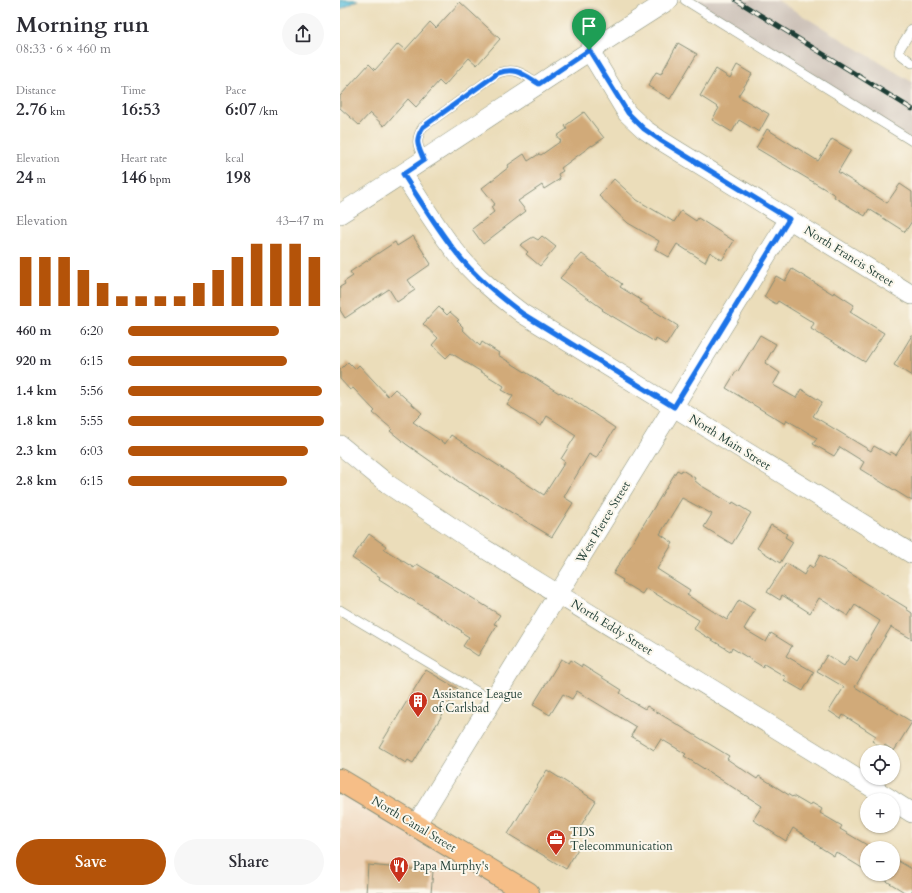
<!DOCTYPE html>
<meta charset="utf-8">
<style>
:root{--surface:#fff;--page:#f7f7f7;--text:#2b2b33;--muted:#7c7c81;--accent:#b45309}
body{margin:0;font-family:Cardo,serif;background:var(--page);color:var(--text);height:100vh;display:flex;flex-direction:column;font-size:15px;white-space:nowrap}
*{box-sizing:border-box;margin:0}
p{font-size:13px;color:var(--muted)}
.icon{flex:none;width:22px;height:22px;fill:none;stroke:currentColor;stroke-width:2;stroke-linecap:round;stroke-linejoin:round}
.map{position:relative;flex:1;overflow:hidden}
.sheet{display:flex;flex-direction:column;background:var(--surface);width:340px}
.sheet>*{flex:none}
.fabs{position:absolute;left:520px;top:745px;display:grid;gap:8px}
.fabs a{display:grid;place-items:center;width:40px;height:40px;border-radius:50%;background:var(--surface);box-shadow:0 1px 3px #0004;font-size:20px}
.pin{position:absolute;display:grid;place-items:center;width:34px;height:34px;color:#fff;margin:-41px -17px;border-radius:50% 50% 50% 0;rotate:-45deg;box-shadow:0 0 4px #0007}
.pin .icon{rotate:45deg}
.round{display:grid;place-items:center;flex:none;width:42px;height:42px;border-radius:21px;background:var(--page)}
.head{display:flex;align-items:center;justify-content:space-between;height:68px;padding:0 16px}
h1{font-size:22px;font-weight:700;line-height:30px}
.figures{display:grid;grid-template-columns:repeat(3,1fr);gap:6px;height:68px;padding:4px 16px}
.figures div{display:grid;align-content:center}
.figures b{font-size:17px;font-weight:700}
.figures small{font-size:11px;font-weight:400}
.figures p{font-size:11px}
.chart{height:112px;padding:8px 16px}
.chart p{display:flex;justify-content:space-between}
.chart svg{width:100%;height:72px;margin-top:4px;stroke:var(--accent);stroke-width:6}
.action{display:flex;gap:8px;margin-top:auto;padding:8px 16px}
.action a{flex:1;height:46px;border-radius:24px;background:var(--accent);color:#fff;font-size:16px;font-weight:700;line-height:46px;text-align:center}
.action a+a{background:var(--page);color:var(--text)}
ul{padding:0 16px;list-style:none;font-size:13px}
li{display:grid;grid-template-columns:64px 48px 1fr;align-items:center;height:30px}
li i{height:10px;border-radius:5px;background:var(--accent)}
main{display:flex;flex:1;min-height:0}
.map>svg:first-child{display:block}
</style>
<main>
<section class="sheet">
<div class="head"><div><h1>Morning run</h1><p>08:33 · 6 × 460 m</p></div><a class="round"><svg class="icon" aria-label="share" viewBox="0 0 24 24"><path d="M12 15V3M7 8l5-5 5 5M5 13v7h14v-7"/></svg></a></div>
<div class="figures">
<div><p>Distance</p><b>2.76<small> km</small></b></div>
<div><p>Time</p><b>16:53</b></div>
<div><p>Pace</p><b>6:07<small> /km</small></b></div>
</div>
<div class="figures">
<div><p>Elevation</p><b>24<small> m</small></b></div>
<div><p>Heart rate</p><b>146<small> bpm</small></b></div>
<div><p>kcal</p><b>198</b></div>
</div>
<div class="chart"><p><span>Elevation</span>43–47 m</p>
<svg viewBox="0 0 160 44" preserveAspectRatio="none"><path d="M5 44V14M15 44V14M25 44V14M35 44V22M45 44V30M55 44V38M65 44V38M75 44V38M85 44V38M95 44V30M105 44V22M115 44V14M125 44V6M135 44V6M145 44V6M155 44V14"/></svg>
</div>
<ul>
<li><b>460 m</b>6:20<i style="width:77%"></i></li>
<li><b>920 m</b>6:15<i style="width:81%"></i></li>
<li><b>1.4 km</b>5:56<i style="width:99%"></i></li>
<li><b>1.8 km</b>5:55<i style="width:100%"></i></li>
<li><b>2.3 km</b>6:03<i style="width:92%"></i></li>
<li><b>2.8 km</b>6:15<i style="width:81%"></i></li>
</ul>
<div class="action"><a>Save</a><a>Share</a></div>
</section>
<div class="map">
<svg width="572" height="893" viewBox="0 0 572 893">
<rect width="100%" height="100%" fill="#fbf7ec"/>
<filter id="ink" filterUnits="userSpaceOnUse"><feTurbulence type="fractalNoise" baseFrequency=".025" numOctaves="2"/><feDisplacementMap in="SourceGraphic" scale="8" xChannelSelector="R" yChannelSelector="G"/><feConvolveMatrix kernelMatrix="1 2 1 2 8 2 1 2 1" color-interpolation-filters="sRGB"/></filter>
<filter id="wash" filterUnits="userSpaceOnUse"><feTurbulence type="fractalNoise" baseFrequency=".012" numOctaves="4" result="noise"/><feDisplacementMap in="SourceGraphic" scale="16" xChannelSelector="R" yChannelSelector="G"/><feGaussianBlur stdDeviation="0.9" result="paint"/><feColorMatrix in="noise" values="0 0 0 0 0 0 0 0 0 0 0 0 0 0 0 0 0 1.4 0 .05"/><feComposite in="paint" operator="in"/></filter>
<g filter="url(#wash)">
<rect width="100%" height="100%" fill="#ebddba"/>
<path fill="#efd6bb" d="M0,780l188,113h-188z"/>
<path fill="#cdc2b9" d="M345,0h92l135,82v59z"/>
<path fill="#5ec0dc" stroke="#3e7e88" d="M0,0h18l-18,10z"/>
<g id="blocks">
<path fill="#d1aa79" d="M120,2l40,37 -23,26 -8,-7 -25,28 -5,-5 -23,26 -8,-8 -24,27 -14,-13 -11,12 -19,-17v-12l29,-32 6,6 23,-26 7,6 25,-28 6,6z
M338,43l19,11 -27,45 -22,-13 8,-14 5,2z
M397,65l15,9 -14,22 31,18 -10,18 -20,-12 -7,12 -20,-12 7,-12 -19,-12 16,-27 14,9z
M244,112l20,26 -12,8v-1l-31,23 2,3 -5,3 2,5 -16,10 -2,-4 -24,16 8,10 -43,33 -11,-15 22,-17 -3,-5 4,-3 -13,-16 27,-21 -1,-2 16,-11 4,7 11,-7 2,1 20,-14 -4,-5 10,-7 -2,-3z
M427,129l51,32 14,-22 19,11 -13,22 49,31 13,-19 12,8v29l-7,11 -36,-23 -4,7 -31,-19 1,-2 -79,-47z
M274,179l23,21 37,22 7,-11 15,10 2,-3 36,23 -12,19 -12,-8 -5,10 -28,-18 -8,13 -14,-8 4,-8 -31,-18 -29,-27z
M73,236l18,28 -23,16 7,10 -18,12 -8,-13 -44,29 -5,-8v-23l5,-3 -1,-2 9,-6 -3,-4 45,-30 2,4z
M202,236l14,11 -16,19 -14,-12 2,-2 -8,-7 13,-8 5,3z
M242,254l40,30 -2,3 21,13 -1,2 38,24 -12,19 -10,-6 -1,3 -53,-32 1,-1 -43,-31z
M452,269l41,25 1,-2 20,13 -4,7 34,21 -19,29 -54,-33 3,-6 -36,-22 -2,3 -12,-7 12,-21 9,5z
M99,307l8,8 3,-3 9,8 -2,1 6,6 -1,2 18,17 2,-4 17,11 -1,2 61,38 1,-1 18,11 37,25 -19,30 -7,-4 -20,34 -5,9 9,6 -21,34 -71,-43 -1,1 -24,-15v-1l-50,-35 -16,-13 2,-2 -19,-16 2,-2 -22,-23 -3,2 -10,-11v-9l8,-8 7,7 4,-4 29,31 7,-7 27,24 -9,9 32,22 6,-9 93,60 21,-33 -4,-3 15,-24 -29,-19 -6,10 -34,-21 6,-9 -11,-6 2,-4 -53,-33 -5,5 -14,-13 6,-7 -15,-14z
M420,335l16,9 -11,19 15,10 -7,12 23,13 5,-9 21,13 -9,14 58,35 3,-5 16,9 1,-3 5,3 16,-25v71l-52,-32 4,-7 -24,-15 -6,9 -21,-12 4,-6 -30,-18 -2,4 -59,-36 11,-18 1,1z
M572,335v41l-18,-11z
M337,470l4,2 1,-2 13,8 -1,2 6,5 32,19 1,-2 18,11 -19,31 -28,-17 8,-13 -30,-16 -22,36 13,9 -16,26 33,21 -3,5 40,25 12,-20 16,10 -11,19 22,13 5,-9 21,13 -6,10 28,16 -11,19 -19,-11 2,-3 -22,-13 -1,3 -31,-19 -2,3 -36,-22 5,-9 -53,-32 -4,6 -20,-12 1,-2 -10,-6z
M431,525l16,9 -2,3 8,5 -13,21 -23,-15z
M29,534l17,12 -2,3 30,19 3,-4 83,51 -6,9 3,1 -19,31 -15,-10 6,-9 -8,-5 1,-1 -83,-52 1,-2 -28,-19z
M480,555l87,53 -1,1 6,4v26l-21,-12 -36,60 57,35 -18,29 -9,-6 -3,3 -10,-7 4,-5 -33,-21 -2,4 -12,-8 15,-24 -27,-16 10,-16 17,11 6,-10 7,5 23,-40 -25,-16 -7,11 -29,-18 -9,15 -28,-18 -2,5 -13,-8 19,-29 18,12 5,-10 4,3z
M221,659l8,4 2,-3 11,7v-2l40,25 -2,3 11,8 14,8 2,-3 82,50 -2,3 30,20 2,-3 33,21 1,-1 17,10 2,-3 10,6 -2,4 22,13 -2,3 27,16v26l-31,-19 -2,4 -19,-12 1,-1 -23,-15 -7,13 -33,-21 9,-14 -78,-50 2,-2 -25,-15 -7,11 -23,-14 5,-9 -59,-36 -5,8 -9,-5 -13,21 -17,-10z
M86,670l32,19 -45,74 -5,-3 -2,3 -27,-16z
M207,770l49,31 -25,41 8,5 -13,22 -58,-35z
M553,858l19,11v24h-6l-31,-19h18z
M28,865l65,6 -2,22h-65z"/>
</g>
</g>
<g filter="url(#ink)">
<use href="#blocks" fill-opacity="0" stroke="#858d77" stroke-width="1"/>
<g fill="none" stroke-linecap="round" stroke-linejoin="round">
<defs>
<path id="service" d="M345,0l227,141
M572,29l-12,19 -1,5 13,10
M84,160c-6,-14 -10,-19 -1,-33l75,-54c19,-6 25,1 41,11
M0,610l153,91"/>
<path id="minor" d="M249,50l38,63 17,16 16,11 252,155
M63,174c17,26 33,53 52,77 19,25 43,44 68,63l389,240
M0,214c110,-70 218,-144 329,-214
M0,445l49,40 91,61 412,254
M553,801l19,12
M76,825l373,-606"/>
<path id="primary" d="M0,780l188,113"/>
</defs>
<use href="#service" stroke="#858d77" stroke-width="10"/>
<use href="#minor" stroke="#858d77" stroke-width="20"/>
<use href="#primary" stroke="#858d77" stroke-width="24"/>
<use href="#service" stroke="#fff" stroke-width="9"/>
<use href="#minor" stroke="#fff" stroke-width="19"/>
<use href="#primary" stroke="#f6be87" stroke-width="22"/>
<defs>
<path id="rail" d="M396,0l176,109"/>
</defs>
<use href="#rail" stroke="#1f3d34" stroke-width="4.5"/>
<use href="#rail" stroke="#fbf7ec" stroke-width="3" stroke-dasharray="9" stroke-linecap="butt"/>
</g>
</g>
<g fill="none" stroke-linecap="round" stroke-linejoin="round" filter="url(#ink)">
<defs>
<path id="route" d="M249,50l39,63 16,16 16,11 129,79 -115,188 -151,-93c-25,-19 -49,-38 -68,-63 -19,-24 -35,-51 -52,-77l21,-14c-6,-14 -10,-19 -1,-33l75,-54c19,-6 25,1 41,11z"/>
</defs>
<use href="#route" stroke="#fff" stroke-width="8"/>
<use href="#route" stroke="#1a73e8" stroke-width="5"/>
</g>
<defs>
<symbol id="building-pin" viewBox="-11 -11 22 30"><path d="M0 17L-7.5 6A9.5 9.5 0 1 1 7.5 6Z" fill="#c8321e" stroke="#fbf7ec"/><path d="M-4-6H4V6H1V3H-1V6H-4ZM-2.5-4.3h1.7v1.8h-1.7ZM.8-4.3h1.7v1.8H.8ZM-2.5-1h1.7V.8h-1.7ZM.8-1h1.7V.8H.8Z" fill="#fff"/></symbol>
<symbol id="office-pin" viewBox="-11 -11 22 30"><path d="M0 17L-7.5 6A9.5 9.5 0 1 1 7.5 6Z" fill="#c8321e" stroke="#fbf7ec"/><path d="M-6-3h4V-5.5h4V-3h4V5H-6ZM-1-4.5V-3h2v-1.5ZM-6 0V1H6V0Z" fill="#fff"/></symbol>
<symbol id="restaurant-pin" viewBox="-11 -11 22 30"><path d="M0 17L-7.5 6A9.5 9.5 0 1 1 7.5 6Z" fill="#c8321e" stroke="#fbf7ec"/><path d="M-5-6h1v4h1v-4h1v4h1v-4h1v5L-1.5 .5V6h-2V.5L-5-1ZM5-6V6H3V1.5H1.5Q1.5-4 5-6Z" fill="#fff"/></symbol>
</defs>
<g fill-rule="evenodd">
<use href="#building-pin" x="67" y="690" width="22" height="30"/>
<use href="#office-pin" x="205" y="828" width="22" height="30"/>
<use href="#restaurant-pin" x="48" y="855" width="22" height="30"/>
</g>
<g text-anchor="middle" stroke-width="4" stroke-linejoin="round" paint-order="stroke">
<g font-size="12" fill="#1f3d34" stroke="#fbf7ec">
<text transform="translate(509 256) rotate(32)" y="4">North Francis Street</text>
<text transform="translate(390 442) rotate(32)" y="4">North Main Street</text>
<text transform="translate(263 522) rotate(-59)" y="4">West Pierce Street</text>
<text transform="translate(272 627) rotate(32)" y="4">North Eddy Street</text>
<text transform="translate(74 824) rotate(31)" y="4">North Canal Street</text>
</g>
<g font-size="12" fill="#1f3d34" stroke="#fbf7ec" text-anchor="start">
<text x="92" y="698">Assistance League<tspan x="92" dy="14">of Carlsbad</tspan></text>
<text x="230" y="836">TDS<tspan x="230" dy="14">Telecommunication</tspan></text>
<text x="73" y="870">Papa Murphy's</text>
</g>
</g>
</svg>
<div class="fabs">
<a><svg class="icon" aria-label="locate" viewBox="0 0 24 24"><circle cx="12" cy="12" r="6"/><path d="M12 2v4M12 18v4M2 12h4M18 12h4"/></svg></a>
<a>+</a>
<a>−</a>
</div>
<div class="pin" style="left:249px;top:50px;background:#1e9e55"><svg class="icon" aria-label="arrive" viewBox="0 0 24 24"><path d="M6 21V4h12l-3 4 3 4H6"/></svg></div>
</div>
</main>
